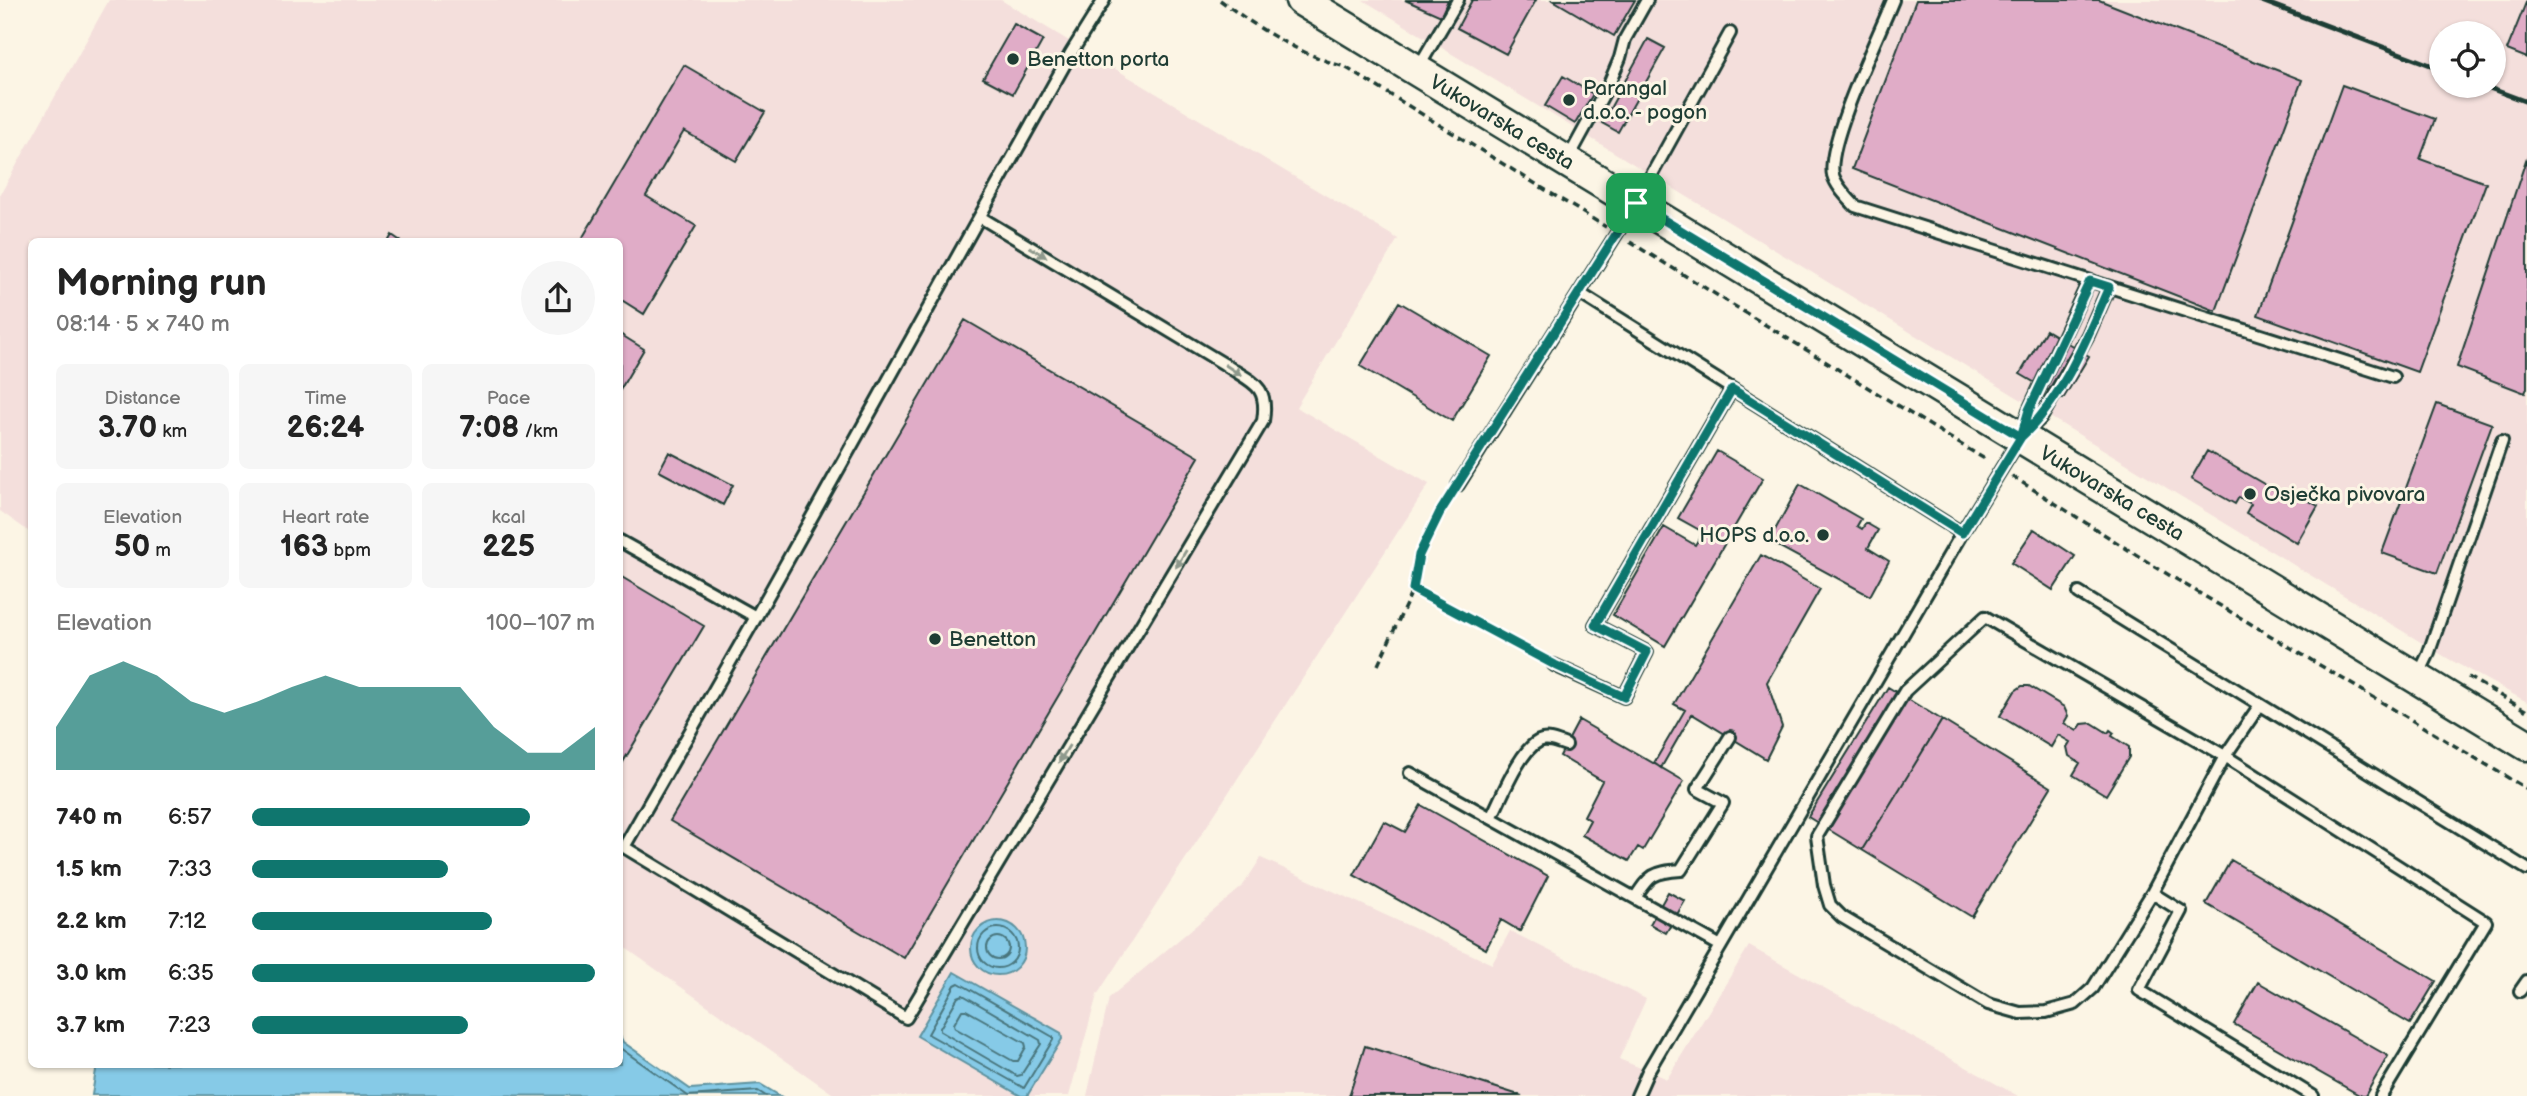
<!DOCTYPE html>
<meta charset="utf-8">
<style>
:root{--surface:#fff;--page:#f6f6f6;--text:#222;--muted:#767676;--accent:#0f766e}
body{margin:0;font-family:"Balsamiq Sans",sans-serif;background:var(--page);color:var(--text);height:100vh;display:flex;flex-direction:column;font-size:26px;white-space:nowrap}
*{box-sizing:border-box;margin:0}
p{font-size:23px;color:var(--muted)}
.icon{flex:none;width:38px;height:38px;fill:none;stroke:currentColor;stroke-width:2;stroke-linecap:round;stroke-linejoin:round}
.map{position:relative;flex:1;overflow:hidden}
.panel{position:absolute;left:28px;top:238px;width:595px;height:830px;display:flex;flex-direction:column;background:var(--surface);border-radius:10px;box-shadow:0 2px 5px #0004}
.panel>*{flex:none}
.tools{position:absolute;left:2429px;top:21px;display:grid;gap:14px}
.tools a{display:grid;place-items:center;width:77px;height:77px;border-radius:50%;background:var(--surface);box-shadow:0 2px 5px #0004;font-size:35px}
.pin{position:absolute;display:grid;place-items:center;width:60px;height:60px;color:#fff;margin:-30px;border-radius:14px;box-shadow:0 4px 10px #0006}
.round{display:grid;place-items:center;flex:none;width:74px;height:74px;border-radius:37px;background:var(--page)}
.head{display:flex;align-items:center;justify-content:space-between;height:119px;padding:0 28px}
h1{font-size:38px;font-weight:700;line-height:52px}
.stats{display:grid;grid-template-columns:repeat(3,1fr);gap:10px;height:119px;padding:7px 28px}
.stats div{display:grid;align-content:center;border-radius:10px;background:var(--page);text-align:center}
.stats b{font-size:30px;font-weight:700}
.stats small{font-size:19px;font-weight:400}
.stats p{font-size:19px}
.chart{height:196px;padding:14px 28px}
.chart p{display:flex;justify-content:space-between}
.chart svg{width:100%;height:126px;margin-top:7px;fill:var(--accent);opacity:.7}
ul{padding:0 28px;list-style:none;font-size:23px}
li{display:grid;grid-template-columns:112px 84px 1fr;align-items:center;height:52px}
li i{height:18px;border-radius:9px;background:var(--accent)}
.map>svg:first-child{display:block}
</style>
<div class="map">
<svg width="2527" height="1096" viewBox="0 0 2527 1096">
<rect width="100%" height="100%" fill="#fcf5e5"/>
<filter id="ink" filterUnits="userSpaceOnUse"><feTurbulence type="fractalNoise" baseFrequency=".0143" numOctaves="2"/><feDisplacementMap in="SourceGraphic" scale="14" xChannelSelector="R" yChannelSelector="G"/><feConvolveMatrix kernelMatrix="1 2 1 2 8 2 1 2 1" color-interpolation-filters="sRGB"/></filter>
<g filter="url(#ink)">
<path fill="#f4dfdc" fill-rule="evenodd" d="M109,0h892l397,239 -102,168 133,77 -332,511 -28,101h-233l-216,-152v-702h-588l-1,291 -31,-22v-316z
M1363,0h1164v702l-80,-44zM2441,33h53v53h-53z
M1261,858l231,106 18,-33 136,68 -27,60 48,20 82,-133 269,150h-931l22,-98 133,-111z"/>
<path fill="#86cae7" stroke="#5d929f" stroke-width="2" d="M971 948a27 27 0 1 1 54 0a27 27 0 1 1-54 0Z
M954,972l107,61 1,6 -35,57h-6l-104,-60z
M620,1036l3,6 67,47 70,-5 20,12 -688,-1 5,-31h523z"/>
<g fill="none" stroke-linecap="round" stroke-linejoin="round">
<path stroke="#48757c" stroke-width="2" d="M978 948a20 20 0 1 1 40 0a20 20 0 1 1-40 0Z
M987 948a11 11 0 1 1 22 0a11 11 0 1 1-22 0Z
M959,983l94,54v3l-29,48 -96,-54 27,-49z
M963,995l77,45 1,4 -20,31 -4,1 -77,-45v-3l18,-31z
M962,1010h4l59,33 1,4 -8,14h-5l-58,-33 -1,-4z
M620,1048l68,48 70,-5 8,5"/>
</g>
<path fill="#e0acc7" stroke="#1f3d34" stroke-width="2" d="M1405,0h43l-7,16z
M1472,0h64l-30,54 -49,-26z
M1553,0h82l-21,36z
M1916,0h183l203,80 -86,231 -364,-142z
M2527,0v58l-20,-8z
M1014,24l29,16 -30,54 -30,-16z
M1648,39l17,9 -47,84 -16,-9z
M684,65l81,47 -29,49 -52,-30 -38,65 50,30 -52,88 -24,-15v-57h-40z
M1563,76l30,18 -18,30 -30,-18z
M2342,85l93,34 -15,40 66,24 -69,189 -159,-57z
M2527,157v231l-2,5 -68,-26z
M392,235l10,7h-14z
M1399,302l92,54 -39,65 -92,-55z
M965,320l234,137 -295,501 -234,-137z
M2046,330l43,26 -26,43 -43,-25z
M620,334l24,15 -24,41z
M2437,404l55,20 -55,149 -55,-20z
M1717,451l46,27 -98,168 -52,-31 51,-88 31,18 8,-13 -25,-14z
M2207,451l81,47 4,-7 26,15 -21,37 -51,-30 5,-9 -12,-7 -4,7 -44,-25z
M669,452l64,33 -10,20 -64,-34z
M1800,484l61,35 -4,7 5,3 4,-6 12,7 -10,18 21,13 -19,35 -101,-55z
M2034,529l41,27 -22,34 -42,-27z
M1761,555l59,34 -53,93 15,45 -16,32 -74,-45 -31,54 -7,-5 31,-53 -11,-6z
M620,576l84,50 -84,141z
M2022,686h7l35,21 4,9 -4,7 13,8 5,-7 10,-1 16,10 2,-3 4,3 -2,3 17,11v10l-23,38 -33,-20 7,-12 -11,-7 -2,-9 3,-5 -12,-7 -7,12 -51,-31 15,-25z
M1888,687l54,33 -80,130 -54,-33z
M1579,720l105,61 -41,69 -5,-3 -9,14 -47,-26 8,-15 -6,-4 18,-35 -42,-25z
M1942,720l109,67 -79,130 -110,-67z
M1421,805l127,71 -28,55 -19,-11 -15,29 -132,-74 30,-54 21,11z
M2231,860l205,121 -26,43 -204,-120z
M1668,892l17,9 -19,32 -16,-9z
M2258,982l130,74 -23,40h-4l-127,-72z
M1365,1046l157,50h-173z"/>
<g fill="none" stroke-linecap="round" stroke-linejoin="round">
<defs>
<path id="lane" d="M1893,0c-14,35 -67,143 -60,175 3,11 14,22 22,31l538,171
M1418,68l40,-68
M1568,159l41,-75 11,-26 5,-19 22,-39
M980,217l244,147c28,19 45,20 39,57l-357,597 -282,-171 132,-230 315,-564 33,-53
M1579,293l383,240
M2022,435l7,-25 60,-129
M1458,485l178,-282 94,-170
M620,541l136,76
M2079,593l448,276
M1985,617l240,139 -73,137 -59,95 -18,16 -29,8 -26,1 -32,-9 -146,-87 -12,-12 -6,-20 -7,-49 88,-145z
M1554,665l70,32 23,-45 -52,-27 137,-236
M2418,676l10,-21 74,-214
M2260,705l-35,51 261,166 -105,174
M1410,773l311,173
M1491,818c10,-19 28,-67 48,-77 9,-4 18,1 27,4
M2152,893l29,18 -42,79 174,106
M1635,898c15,-23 18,-26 46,-28l42,-67 -26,-14 33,-52
M2520,991l7,-10
M1637,1096l11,-25 314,-538 59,-96 20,-19 47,-83 21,-48"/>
<path id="secondary" d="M1301,0l1226,745"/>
</defs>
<use href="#lane" stroke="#1f3d34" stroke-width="16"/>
<use href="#secondary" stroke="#1f3d34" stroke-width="35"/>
<path stroke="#1f3d34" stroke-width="3.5" stroke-dasharray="7 5" stroke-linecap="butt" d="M1220,0c40,30 77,53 125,67l261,160
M1630,242l358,219
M2012,476l142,90 373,223
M1413,589l130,70
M1378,665l35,-76 6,-34 30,-57
M2468,677l59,34"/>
<use href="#lane" stroke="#fcf5e5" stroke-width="10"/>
<use href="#secondary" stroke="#fcf5e5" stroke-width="30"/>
<path stroke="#1f3d34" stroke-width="5" d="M2259,0l182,69
M2484,86l43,16"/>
</g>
<defs><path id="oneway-solid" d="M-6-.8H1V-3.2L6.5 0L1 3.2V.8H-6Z" transform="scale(1.75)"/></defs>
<g fill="#8e998c">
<use href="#oneway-solid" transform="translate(1038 252) rotate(31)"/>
<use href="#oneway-solid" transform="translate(1233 370) rotate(33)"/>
<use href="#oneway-solid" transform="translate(1181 559) rotate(121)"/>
<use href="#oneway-solid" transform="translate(1064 754) rotate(121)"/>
</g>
</g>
<g fill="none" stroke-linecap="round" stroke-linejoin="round" filter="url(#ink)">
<defs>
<path id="route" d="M1636,203l-196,309 -21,43 -6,34 142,76 69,32 23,-45 -52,-27 137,-236 230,144 59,-96 8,-27 61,-129 19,6c-22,51 -47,113 -88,150l-385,-234"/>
</defs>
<use href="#route" stroke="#fff" stroke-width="14"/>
<use href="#route" stroke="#0f766e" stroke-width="9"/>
</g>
<g fill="#1f3d34" stroke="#fcf5e5" stroke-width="2.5">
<circle cx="1013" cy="59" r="7"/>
<circle cx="1569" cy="100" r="7"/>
<circle cx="2250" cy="494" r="7"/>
<circle cx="1823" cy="535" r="7"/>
<circle cx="935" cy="639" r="7"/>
</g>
<g text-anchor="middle" stroke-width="6" stroke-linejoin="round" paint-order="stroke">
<g font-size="21" fill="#1f3d34" stroke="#fcf5e5" text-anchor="start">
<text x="1027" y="66">Benetton porta</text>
<text x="1583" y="95">Parangal<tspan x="1583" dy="24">d.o.o. - pogon</tspan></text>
<text x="2264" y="501">Osječka pivovara</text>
<text x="1809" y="542" text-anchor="end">HOPS d.o.o.</text>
<text x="949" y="646">Benetton</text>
</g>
<g font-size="21" fill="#1f3d34" stroke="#fcf5e5">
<text transform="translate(1502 122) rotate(31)" y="7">Vukovarska cesta</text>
<text transform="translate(2112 493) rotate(31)" y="7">Vukovarska cesta</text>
</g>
</g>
</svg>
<div class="tools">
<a><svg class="icon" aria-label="locate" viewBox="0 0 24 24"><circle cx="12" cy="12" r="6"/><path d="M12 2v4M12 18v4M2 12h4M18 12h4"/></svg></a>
</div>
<div class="pin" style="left:1636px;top:203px;background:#1e9e55"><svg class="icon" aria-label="arrive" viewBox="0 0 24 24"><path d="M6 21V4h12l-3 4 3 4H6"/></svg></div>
<section class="panel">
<div class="head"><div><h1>Morning run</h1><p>08:14 · 5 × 740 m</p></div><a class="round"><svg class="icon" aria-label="share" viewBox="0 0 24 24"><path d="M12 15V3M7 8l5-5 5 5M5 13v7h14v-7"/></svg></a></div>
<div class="stats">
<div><p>Distance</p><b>3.70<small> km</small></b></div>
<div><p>Time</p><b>26:24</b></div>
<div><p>Pace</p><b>7:08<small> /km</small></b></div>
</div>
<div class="stats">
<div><p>Elevation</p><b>50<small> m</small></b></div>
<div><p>Heart rate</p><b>163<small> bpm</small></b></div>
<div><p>kcal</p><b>225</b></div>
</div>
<div class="chart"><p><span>Elevation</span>100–107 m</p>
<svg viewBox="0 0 160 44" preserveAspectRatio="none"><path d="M0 44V29L10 11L20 6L30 11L40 20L50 24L60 20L70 15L80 11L90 15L100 15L110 15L120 15L130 29L140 38L150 38L160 29V44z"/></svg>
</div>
<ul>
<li><b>740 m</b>6:57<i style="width:81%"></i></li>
<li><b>1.5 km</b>7:33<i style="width:57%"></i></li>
<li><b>2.2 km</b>7:12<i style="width:70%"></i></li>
<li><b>3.0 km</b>6:35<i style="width:100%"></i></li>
<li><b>3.7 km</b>7:23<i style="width:63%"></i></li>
</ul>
</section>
</div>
